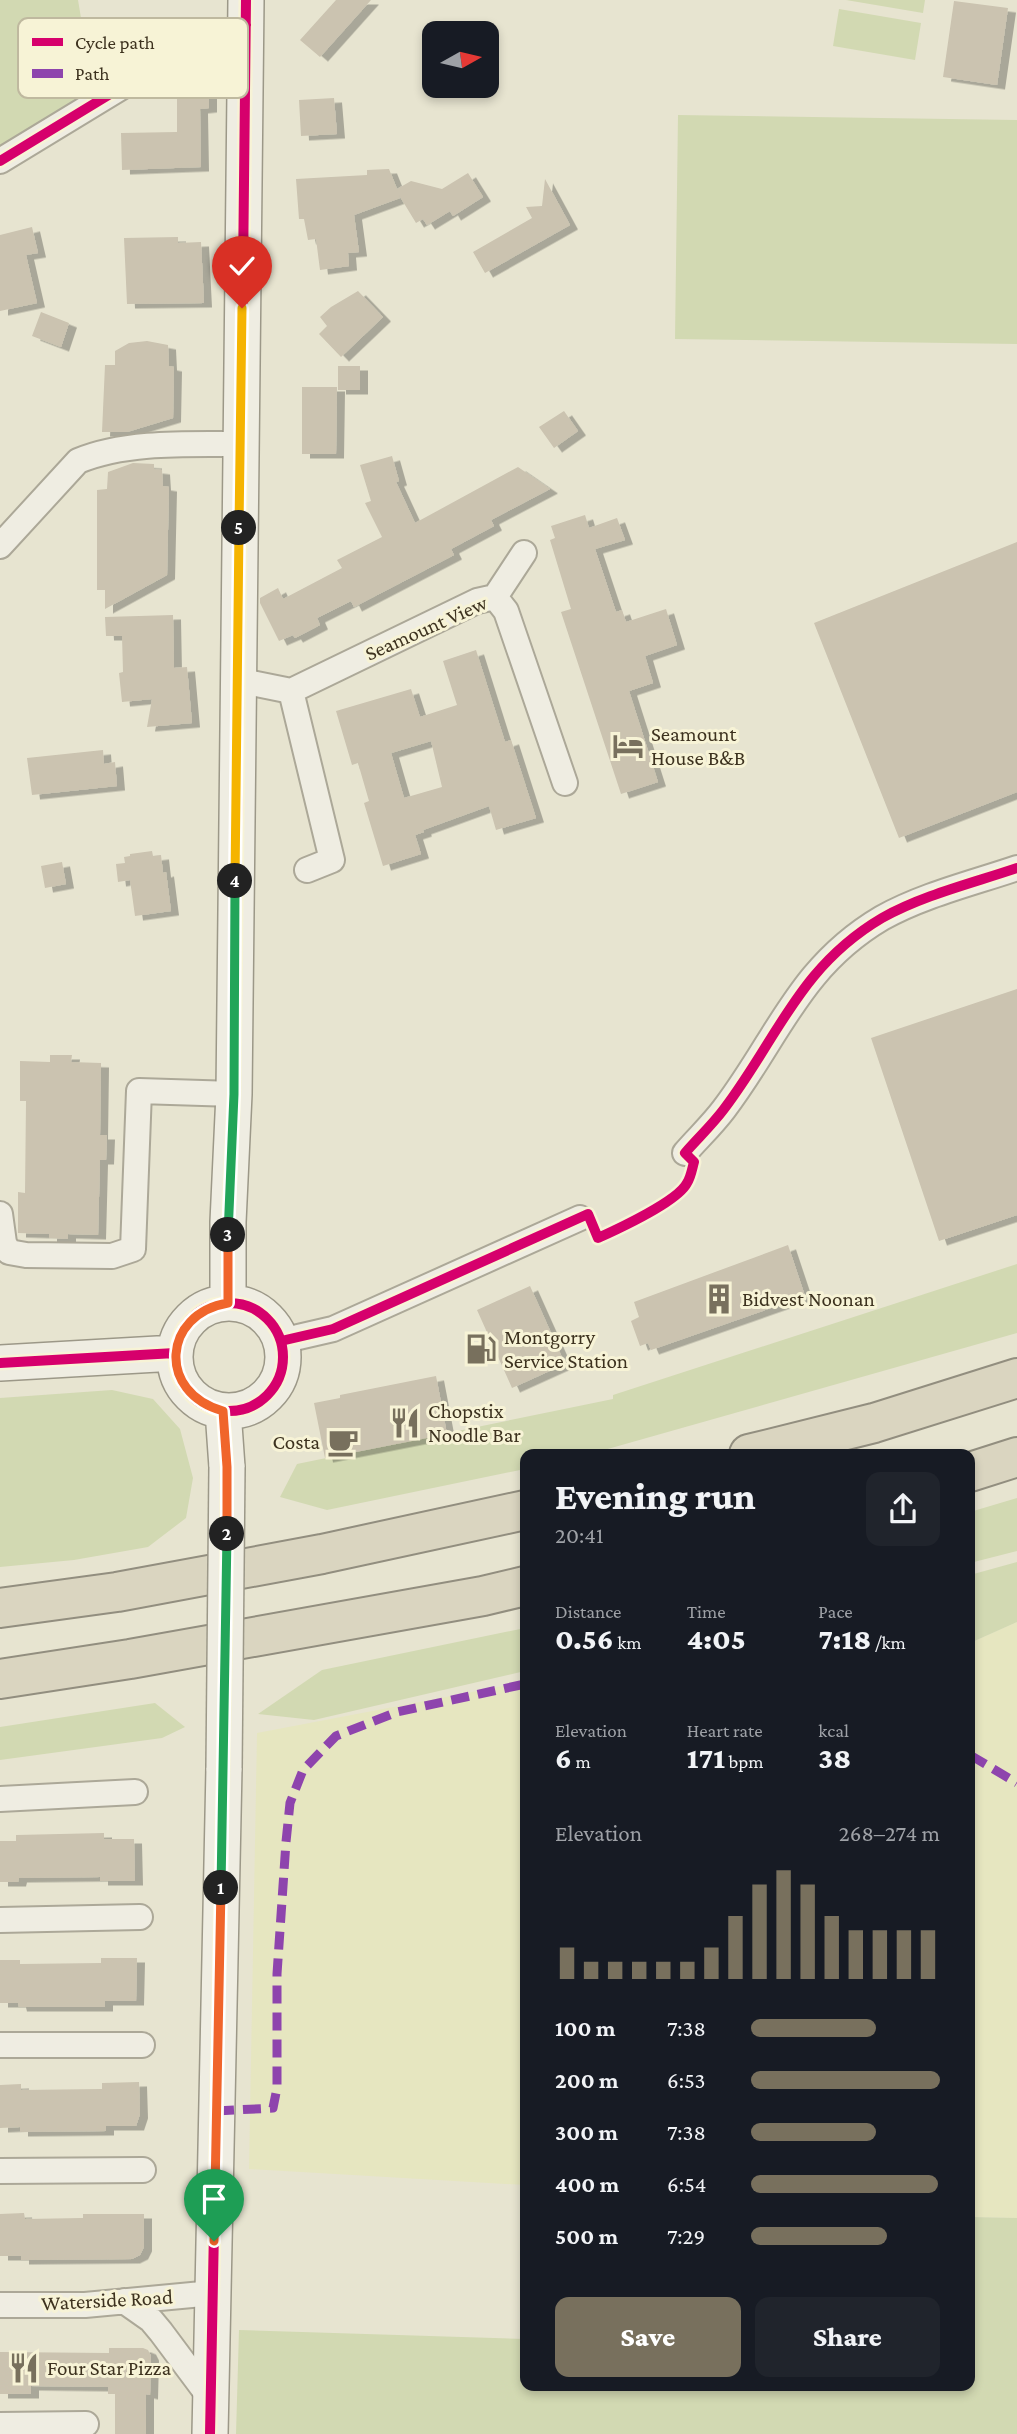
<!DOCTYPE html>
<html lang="en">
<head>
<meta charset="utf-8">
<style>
  :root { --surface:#171b24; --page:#20242c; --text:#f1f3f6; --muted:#9ea1a6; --accent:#78705d }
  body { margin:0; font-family:"Crimson Pro",serif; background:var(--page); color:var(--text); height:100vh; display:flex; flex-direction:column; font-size:26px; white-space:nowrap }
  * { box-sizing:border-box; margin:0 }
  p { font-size:23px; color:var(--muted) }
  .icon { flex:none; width:38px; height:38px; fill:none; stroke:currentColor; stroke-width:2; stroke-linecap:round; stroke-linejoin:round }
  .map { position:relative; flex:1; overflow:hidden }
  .side { position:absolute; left:520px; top:1449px; width:455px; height:942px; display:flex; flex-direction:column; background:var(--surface); border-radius:14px; box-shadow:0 4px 10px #0003 }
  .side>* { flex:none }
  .needle { width:46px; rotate:82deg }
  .controls { position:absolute; left:422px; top:21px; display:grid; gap:14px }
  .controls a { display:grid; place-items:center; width:77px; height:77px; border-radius:14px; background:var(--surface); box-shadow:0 4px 10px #0003; font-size:35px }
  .pin { position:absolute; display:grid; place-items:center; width:60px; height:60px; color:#fff; margin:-72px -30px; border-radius:50% 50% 50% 0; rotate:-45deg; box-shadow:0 0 7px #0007 }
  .pin .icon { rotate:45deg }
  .km { position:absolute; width:35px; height:35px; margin:-18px; border-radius:50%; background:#222; color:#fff; font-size:19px; line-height:35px; text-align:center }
  .round { display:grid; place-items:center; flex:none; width:74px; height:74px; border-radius:14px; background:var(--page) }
  .summary { display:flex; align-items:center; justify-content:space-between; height:119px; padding:0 35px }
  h1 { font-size:38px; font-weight:800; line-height:52px }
  .figures { display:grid; grid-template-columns:repeat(3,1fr); gap:10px; height:119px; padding:7px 35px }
  .figures div { display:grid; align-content:center }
  .figures b { font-size:30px; font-weight:800 }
  .figures small { font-size:19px; font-weight:400 }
  .figures p { font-size:19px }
  .chart { height:196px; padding:14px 35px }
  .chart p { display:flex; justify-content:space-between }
  .chart svg { width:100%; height:126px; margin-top:7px; stroke:var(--accent); stroke-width:6 }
  .action { display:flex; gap:14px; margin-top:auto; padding:14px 35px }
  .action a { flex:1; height:80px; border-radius:14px; background:var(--accent); color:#fff; font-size:28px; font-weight:800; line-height:80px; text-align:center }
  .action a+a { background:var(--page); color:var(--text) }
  ul { padding:0 35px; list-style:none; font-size:23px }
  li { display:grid; grid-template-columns:112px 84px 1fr; align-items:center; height:52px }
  li i { height:18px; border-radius:9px; background:var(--accent) }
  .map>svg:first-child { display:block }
</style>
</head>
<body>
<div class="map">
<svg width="1017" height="2434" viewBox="0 0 1017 2434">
  <defs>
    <filter id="shadow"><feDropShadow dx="8" dy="4.5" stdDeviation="0" flood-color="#0004"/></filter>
  </defs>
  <rect width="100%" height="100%" fill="#e7e4d0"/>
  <path fill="#e6e6c0" d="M1017,1622V2218L970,2217V1643Z
    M525,1682V2185L249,2169L257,1733Z"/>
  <path fill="#d2d9b2" d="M0,0H78L88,60L97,92L0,145Z
    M846,0H925L923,13Z
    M839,9L921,23L915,60L833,46Z
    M678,115L1017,120V344L675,339Z
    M1017,1264V1333L590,1454H525V1469L327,1510L280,1497L297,1464L613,1399V1395Z
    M112,1390L153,1399L180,1429L193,1478L186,1518L148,1547L74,1560L0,1567V1398Z
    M1017,1498V1551L970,1563V1512Z
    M1017,1562V1622L970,1643V1575Z
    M525,1628V1671L314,1720L258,1714L322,1670Z
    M155,1703L185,1727L162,1738L0,1760V1727Z
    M970,2217L1017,2218V2434H236L239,2330L525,2339V2385H970Z"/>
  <path fill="#cbc3b0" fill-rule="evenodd" filter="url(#shadow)" d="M336,0H371L320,57L300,40Z
    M954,1L1008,8L997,85L943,77Z
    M209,90V108L200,109L201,167L122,170L121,133L177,132V91Z
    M334,98L337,134L301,136L299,100Z
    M389,169L397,189L411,181L442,189L468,173L483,197L453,216L450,211L427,225L423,219L416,223L399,195L400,198L354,215L359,252L348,253L349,266L320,270L316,239L308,240L304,219H299L296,179L367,175V170Z
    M545,179L570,225L485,273L473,252L532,218L526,207L542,206Z
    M32,227L38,253L26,255L37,303L0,311V235Z
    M178,237V243L201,242L204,303L127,304L124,238Z
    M358,291L383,317L341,357L319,334L327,326L320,317L331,307Z
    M41,312L69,323L61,347L32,336Z
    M147,341L168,345L169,366L174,367L173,418L127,432H102L105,365H115V351L129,343Z
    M338,366H360V390H338Z
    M302,387H337L336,454H302Z
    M564,411L578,431L554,448L539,427Z
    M392,456L399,481L396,482L415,523L518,467L550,489L491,520L494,526L451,549L454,555L354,607L351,601L317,618L320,625L295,638L293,635L279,641L260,603V598L278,588L283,599L342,568L337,560L382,537L365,503L371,501L360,465Z
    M133,463L154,464V469L162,470L163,486L169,487L167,575L105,609V590H97V490L107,489L108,472Z
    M585,515L589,528L617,518L625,540L595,549L616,612L622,610L626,622L666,609L677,645L645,656L653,683L629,691L658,782L621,794L561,612L571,609L550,540L555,538L551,526Z
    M1017,542V792L899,838L814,623Z
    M173,615L174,668L187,667L192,723L147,727L152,699L122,702L119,673L123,672L122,636H106L105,617Z
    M476,650L505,742L511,740L536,818L496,830L489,806L423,830L424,832L415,835L421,854L383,866L364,803L369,801L358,763L352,765L336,711L411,689L420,717L457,705L443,661ZM431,741L442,787L404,798L391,753Z
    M103,750L104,764L115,762L117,786L32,795L27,758Z
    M152,851L153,856L161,855L163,873L166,872L171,911L135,916L130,880L118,882L116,864L125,863L124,857L130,856V854Z
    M62,862L66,884L45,888L41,866Z
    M1017,989V1215L939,1241L871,1038Z
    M50,1055H72L71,1062L101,1063L100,1135H107L106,1160H100L98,1235L68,1234V1239L49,1238V1234L18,1233V1192L25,1193L26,1101H20V1061L50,1062Z
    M788,1245L805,1296L651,1350L648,1343L640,1346L631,1321L639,1317L634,1302Z
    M530,1286L565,1364L512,1388L477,1310Z
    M436,1376L447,1434L325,1458L314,1403L340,1398V1395Z
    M104,1833V1839H134L135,1881H100V1877L19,1878L18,1882H0V1841H16V1835Z
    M101,1958H137L136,2001H105V2007H19L18,2003H0V1960H20V1964L101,1963Z
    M139,2082L140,2114L136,2126H106V2131L20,2132V2127L0,2128V2085L21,2084V2090L102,2089V2083Z
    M24,2213L25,2219L83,2218V2214H144V2247L140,2255L132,2259L21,2260V2256H0V2214Z
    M109,2348H143L148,2350L151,2356L150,2395L146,2394V2434H115V2394H108V2387L31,2386V2394H0V2352L109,2353Z"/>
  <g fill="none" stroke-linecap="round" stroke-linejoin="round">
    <g stroke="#aca898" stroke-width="28">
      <path id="street" d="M0,161L143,74L246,25
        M0,546L78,461C125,441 189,444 240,444
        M495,597L524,553
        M237,680L291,691L477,601L495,597L506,611L565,783
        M291,691L332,860L307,870
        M685,1153C698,1138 712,1125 724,1109C778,1038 799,967 882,918C923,895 973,883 1017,868
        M0,1214L4,1243L9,1252L26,1255L112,1256L133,1249L139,1091L234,1094
        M281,1341L333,1329L580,1218
        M0,1799L135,1792
        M0,1920L140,1917
        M0,2045H142
        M0,2171L143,2170
        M124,2301L151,2320L161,2332L211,2399
        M0,2305H85L213,2293
        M0,2425L86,2424"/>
    </g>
    <g stroke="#9c9888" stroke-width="38">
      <path id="secondary" d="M228,1303V1222L234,1094L246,0
        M175 1357a54 54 0 1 1 108 0a54 54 0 1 1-108 0Z
        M0,1363L175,1353
        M223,1411L227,1467
        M210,2434L224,1768"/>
    </g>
    <g stroke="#928e7f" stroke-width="42">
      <path id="highway" d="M749,1454L874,1423L1017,1378
        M970,1472L1017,1457
        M0,1608L117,1592L322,1554L525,1510
        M0,1679L130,1659L483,1596L525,1586"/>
    </g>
    <use href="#street" stroke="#efede2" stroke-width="24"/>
    <use href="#secondary" stroke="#efede2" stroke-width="35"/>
    <use href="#highway" stroke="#dad5c0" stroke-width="38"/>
    <g stroke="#9c9888" stroke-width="38" stroke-linecap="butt">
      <path id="secondary-bridge" d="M224,1768L227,1467"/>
    </g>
    <use href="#secondary-bridge" stroke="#efede2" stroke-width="35"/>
    <path stroke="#8e44ad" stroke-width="9" stroke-dasharray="18 9" stroke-linecap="butt" d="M970,1755L1017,1783
      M216,2111L273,2108L277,2088V1974L286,1842L290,1803L303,1770L336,1736L397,1712L525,1684"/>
    <g stroke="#f7f3d6" stroke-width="15">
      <path id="cycleway" d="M0,161L143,74L246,25
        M228,1303V1222L234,1094L246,0
        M175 1357a54 54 0 1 1 108 0a54 54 0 1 1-108 0Z
        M281,1341L333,1329L588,1214L598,1238C618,1229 678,1201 687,1183C691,1177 692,1169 694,1162L685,1153C698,1138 712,1125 724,1109C778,1038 799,967 882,918C923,895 973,883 1017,868
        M0,1363L175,1353
        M210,2434L226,1616L227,1467L223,1411"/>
    </g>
    <use href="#cycleway" stroke="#d6006c" stroke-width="10"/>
  </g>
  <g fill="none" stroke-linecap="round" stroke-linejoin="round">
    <g stroke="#fff" stroke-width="14">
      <path id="split-1" d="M214,2241L221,1888"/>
    </g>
    <g stroke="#fff" stroke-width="14">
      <path id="split-2" d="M221,1888L227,1534"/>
    </g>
    <g stroke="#fff" stroke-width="14">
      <path id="split-3" d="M227,1534V1467L223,1411C157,1393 162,1314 228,1303V1235"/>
    </g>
    <g stroke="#fff" stroke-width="14">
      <path id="split-4" d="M228,1235L234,1094L235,881"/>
    </g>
    <g stroke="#fff" stroke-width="14">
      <path id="split-5" d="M235,881L239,528"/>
    </g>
    <g stroke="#fff" stroke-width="14">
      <path id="split-6" d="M239,528L242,308"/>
    </g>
    <use href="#split-1" stroke="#f0652b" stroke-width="9"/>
    <use href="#split-2" stroke="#22a559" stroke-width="9"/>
    <use href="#split-3" stroke="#f0652b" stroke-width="9"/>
    <use href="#split-4" stroke="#22a559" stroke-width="9"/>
    <use href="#split-5" stroke="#f5b400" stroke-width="9"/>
    <use href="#split-6" stroke="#f5b400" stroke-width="9"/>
  </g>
  <defs>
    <g id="hotel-bare" transform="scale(2.415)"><path d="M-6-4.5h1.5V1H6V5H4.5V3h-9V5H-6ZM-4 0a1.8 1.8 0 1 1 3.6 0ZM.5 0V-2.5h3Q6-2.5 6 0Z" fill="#78705d" stroke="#f7f3d6" stroke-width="2.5" paint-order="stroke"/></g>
    <g id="building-bare" transform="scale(2.415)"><path d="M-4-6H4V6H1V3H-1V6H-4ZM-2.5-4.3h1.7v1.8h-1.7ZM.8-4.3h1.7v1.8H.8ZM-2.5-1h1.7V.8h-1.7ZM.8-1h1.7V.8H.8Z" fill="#78705d" stroke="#f7f3d6" stroke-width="2.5" paint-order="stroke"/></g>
    <g id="fuel-bare" transform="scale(2.415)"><path d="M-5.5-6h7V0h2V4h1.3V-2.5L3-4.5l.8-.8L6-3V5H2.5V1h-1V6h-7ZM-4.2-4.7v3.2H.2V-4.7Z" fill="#78705d" stroke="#f7f3d6" stroke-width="2.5" paint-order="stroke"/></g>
    <g id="restaurant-bare" transform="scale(2.415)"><path d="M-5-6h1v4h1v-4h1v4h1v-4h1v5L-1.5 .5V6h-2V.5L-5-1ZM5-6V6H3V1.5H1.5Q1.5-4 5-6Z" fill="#78705d" stroke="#f7f3d6" stroke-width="2.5" paint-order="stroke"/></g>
    <g id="cafe-bare" transform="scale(2.415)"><path d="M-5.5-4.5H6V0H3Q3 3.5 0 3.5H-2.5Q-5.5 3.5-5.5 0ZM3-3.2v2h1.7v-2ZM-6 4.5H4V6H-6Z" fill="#78705d" stroke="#f7f3d6" stroke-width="2.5" paint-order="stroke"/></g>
  </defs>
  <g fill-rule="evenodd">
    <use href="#hotel-bare" x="628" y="746"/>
    <use href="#building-bare" x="719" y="1299"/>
    <use href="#fuel-bare" x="481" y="1349"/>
    <use href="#restaurant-bare" x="405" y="1423"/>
    <use href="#cafe-bare" x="343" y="1442"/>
    <use href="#restaurant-bare" x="24" y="2368"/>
  </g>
  <g text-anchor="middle" stroke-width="6" stroke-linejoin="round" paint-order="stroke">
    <g font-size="21" fill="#3d321f" stroke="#f7f3d6">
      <text transform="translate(426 628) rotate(-24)" y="7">Seamount View</text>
      <text transform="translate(107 2300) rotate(-3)" y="7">Waterside Road</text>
    </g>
    <g font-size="21" fill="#3d321f" stroke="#f7f3d6" text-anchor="start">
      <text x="651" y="741">Seamount<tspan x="651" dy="24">House B&amp;B</tspan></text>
      <text x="742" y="1306">Bidvest Noonan</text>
      <text x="504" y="1344">Montgorry<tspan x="504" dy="24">Service Station</tspan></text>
      <text x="428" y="1418">Chopstix<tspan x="428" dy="24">Noodle Bar</tspan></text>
      <text x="320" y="1449" text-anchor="end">Costa</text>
      <text x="47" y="2375">Four Star Pizza</text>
    </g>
  </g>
  <rect x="18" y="18" width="230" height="80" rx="10" fill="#f7f3d6" stroke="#bfb99f" stroke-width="2"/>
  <rect x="32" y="38" width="31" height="8" fill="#d6006c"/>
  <rect x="32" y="69" width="31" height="9" fill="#8e44ad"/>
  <g font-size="19" fill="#3d321f">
    <text x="75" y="49">Cycle path</text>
    <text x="75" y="80">Path</text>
  </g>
</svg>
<div class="controls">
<a><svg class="needle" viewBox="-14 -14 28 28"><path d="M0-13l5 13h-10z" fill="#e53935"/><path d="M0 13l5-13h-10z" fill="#9ea1a6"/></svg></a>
</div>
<div class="pin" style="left:214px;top:2241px;background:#1e9e55"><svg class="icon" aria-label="arrive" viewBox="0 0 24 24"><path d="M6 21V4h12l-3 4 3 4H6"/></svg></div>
<div class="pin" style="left:242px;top:308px;background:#d93025"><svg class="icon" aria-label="check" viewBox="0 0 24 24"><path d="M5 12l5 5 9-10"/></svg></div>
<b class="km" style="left:221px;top:1888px">1</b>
<b class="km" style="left:227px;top:1534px">2</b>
<b class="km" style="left:228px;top:1235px">3</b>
<b class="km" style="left:235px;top:881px">4</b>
<b class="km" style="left:239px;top:528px">5</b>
<section class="side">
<div class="summary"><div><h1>Evening run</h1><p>20:41</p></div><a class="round"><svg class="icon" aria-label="share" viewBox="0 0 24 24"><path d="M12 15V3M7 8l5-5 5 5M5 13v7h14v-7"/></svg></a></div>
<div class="figures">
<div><p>Distance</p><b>0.56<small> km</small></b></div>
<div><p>Time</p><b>4:05</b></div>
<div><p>Pace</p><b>7:18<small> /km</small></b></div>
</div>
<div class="figures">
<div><p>Elevation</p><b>6<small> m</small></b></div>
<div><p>Heart rate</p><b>171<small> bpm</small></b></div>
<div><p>kcal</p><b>38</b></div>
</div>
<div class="chart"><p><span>Elevation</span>268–274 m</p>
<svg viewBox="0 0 160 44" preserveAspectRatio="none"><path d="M5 44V33M15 44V38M25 44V38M35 44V38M45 44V38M55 44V38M65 44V33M75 44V22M85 44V11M95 44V6M105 44V11M115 44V22M125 44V27M135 44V27M145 44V27M155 44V27"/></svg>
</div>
<ul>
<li><b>100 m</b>7:38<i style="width:66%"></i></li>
<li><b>200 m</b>6:53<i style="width:100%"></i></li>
<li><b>300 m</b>7:38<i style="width:66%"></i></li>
<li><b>400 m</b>6:54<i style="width:99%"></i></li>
<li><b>500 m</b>7:29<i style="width:72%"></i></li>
</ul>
<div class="action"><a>Save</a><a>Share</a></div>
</section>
</div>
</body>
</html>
